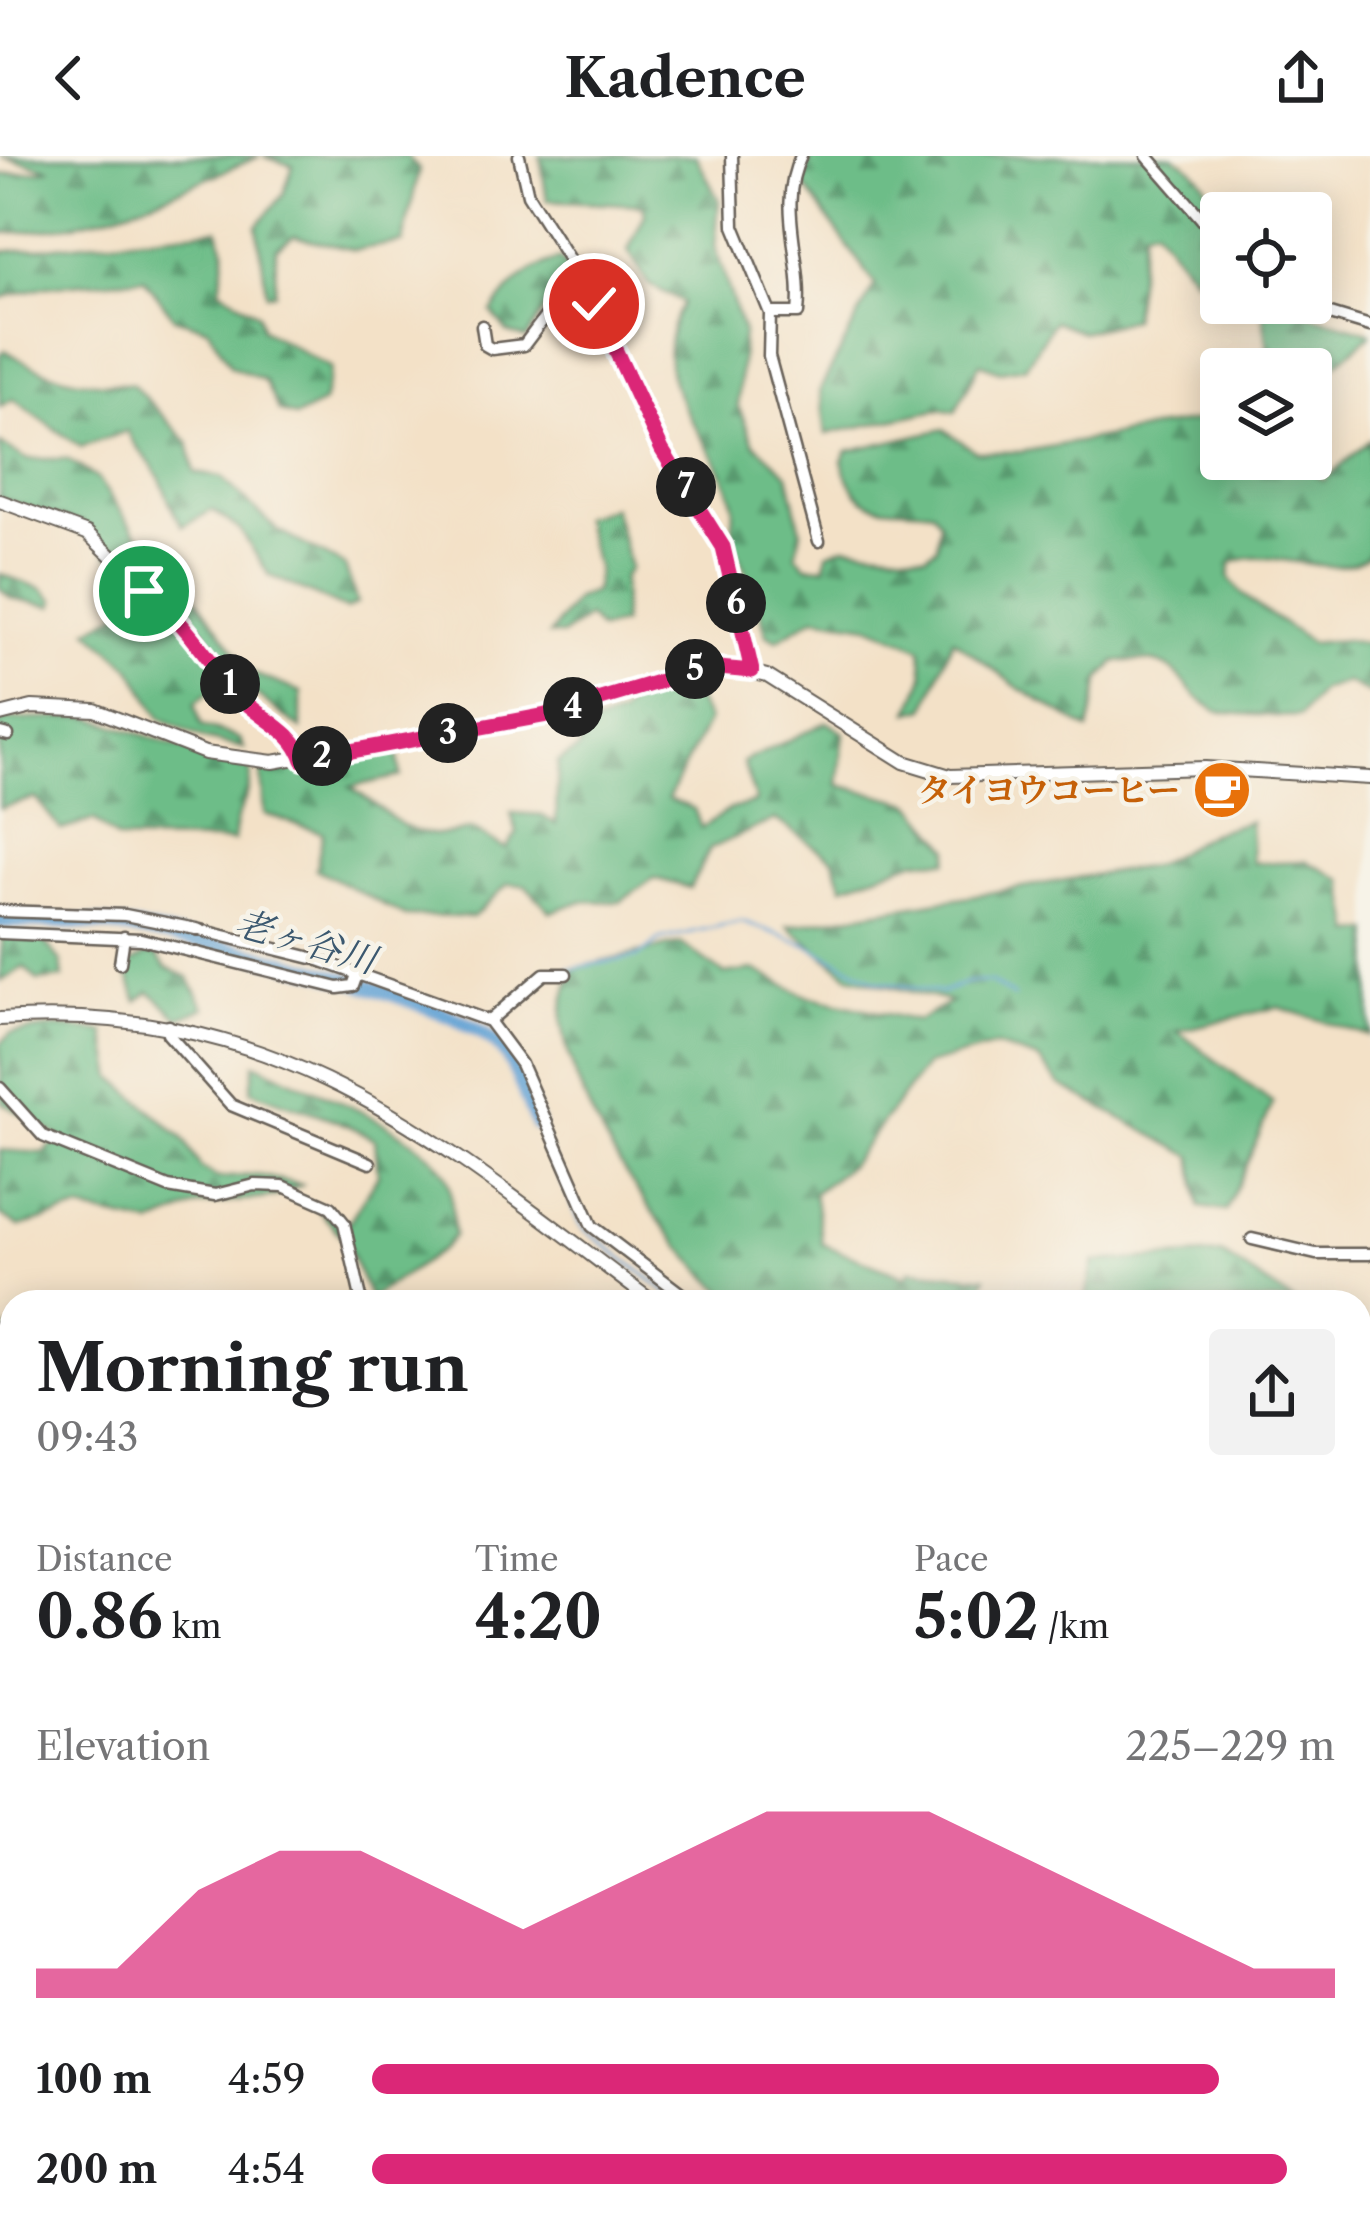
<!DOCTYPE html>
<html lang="en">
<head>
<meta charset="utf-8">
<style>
  :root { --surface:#fff; --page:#f2f2f2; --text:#202124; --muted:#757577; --accent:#db2777 }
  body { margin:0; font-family:"Libre Caslon Text","Noto Serif JP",serif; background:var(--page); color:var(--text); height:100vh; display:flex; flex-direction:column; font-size:45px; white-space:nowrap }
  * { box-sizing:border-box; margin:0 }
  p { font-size:39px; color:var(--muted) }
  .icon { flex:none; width:66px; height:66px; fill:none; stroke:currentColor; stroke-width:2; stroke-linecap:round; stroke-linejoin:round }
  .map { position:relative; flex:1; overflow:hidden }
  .details { position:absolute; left:0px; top:1134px; width:1371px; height:951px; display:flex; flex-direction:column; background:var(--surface); border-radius:36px 36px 0 0; box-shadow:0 6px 30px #0003 }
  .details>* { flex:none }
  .buttons { position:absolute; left:1200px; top:36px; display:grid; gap:24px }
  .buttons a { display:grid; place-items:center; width:132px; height:132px; border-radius:12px; background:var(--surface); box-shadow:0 6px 30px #0003; font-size:60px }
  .pin { position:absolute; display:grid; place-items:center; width:102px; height:102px; color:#fff; margin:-51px; border:6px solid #fff; border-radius:50%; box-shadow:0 3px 12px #0007 }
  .km { position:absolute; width:60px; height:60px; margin:-30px; border-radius:50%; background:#222; color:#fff; font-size:33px; line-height:60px; text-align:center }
  .round { display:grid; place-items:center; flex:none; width:126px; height:126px; border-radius:12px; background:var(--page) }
  .summary { display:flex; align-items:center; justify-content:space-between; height:204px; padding:0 36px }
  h1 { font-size:66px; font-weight:700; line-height:90px }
  .figures { display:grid; grid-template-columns:repeat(3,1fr); gap:18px; height:204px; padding:12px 36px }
  .figures div { display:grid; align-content:center }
  .figures b { font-size:60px; font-weight:700 }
  .figures small { font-size:33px; font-weight:400 }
  .figures p { font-size:33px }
  .chart { height:336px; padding:24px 36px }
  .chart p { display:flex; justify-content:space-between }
  .chart svg { width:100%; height:216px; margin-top:12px; fill:var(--accent); opacity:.7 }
  ul { padding:0 36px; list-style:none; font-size:39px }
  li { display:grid; grid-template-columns:192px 144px 1fr; align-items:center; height:90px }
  li i { height:30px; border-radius:15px; background:var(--accent) }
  header { display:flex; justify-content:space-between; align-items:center; height:156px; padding:0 36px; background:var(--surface); font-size:54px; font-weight:700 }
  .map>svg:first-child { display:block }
</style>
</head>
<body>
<header><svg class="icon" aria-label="back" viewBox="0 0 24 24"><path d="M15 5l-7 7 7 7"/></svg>Kadence<svg class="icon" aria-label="share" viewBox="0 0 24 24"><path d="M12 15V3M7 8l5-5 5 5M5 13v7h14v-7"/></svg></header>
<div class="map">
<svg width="1370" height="2084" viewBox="0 0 1370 2084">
  <defs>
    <pattern id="forest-firs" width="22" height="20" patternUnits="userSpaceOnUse" patternTransform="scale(3)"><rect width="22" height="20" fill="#6dbd88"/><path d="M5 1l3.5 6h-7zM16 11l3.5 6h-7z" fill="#59996e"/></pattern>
  </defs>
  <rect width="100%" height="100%" fill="#f7f3e8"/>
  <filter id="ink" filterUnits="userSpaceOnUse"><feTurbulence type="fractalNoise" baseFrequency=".00833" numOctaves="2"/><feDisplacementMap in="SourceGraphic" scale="24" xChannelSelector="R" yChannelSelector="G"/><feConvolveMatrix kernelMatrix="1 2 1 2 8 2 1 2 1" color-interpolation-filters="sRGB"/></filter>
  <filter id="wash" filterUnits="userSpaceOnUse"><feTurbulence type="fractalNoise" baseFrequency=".004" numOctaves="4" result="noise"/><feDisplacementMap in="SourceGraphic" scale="48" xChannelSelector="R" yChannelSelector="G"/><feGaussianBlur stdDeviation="2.7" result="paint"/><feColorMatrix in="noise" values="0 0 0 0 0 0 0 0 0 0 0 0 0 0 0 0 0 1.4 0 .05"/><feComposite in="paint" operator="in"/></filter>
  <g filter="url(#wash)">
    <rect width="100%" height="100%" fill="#f3e1c7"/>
    <path fill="url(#forest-firs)" stroke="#446c52" stroke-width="3" d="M0,0H260C176,35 93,76 0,77V19L51,13Z
      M263,0H407L419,14L403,86L354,94L294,80L276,92L275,137L267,138L257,70L283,39L293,10Z
      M540,0H696L719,45L715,91L743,177L738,250L754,287L788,318L801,375L796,398L806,410L825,411L827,397L845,390L926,399L937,391L940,365L933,355C885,348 858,363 842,305L847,295L944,273L976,296H1021L1211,262L1221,243V303H1296L1323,325L1370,284V398C1334,429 1271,388 1232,407L1229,421C1248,451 1283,464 1310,487L1346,484L1370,489V538L1346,526L1321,534L1300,560C1290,561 1223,558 1217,555C1170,529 1189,497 1115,506L1100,524L1089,574L1017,531L953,483L926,552L910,556L924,520L921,492L869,469L815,461L777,484L767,479C760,464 762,447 756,434C747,416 737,402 733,382C731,370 736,356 733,345C716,277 636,230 683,146L648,128L628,94L645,58L643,49L547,44Z
      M811,0H1173C1233,31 1209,71 1194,122L1155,71L1144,73L1132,163L1082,176L1054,165L1025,211L1000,215L980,207L955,256L941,253L826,278L820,234L875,128L803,28Z
      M218,73L225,94L220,133L258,158L262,173L331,212L323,247L296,261L279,255L264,224L231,211L208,172L174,162L144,122L47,130L0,142V96Z
      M560,103L579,128L547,149L526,183L507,176L492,156C512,128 526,113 560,103Z
      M1271,147L1370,176V179L1326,217L1311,239V213H1242L1268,192L1262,150Z
      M5,194C48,222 81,227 132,228L188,286L195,317L221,321L277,374L345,410L357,447L346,453L269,419L240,374L213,354L183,370C169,352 167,334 156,316C147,300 135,293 127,275L81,291L13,243L0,251V198Z
      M0,288L27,303H67L97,322L134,374L178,417L251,517L301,536V573L251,535L214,532L195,547L201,569L240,583L244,592L205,583L161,562L131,512L89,474L135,447L129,422L82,368L0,342Z
      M613,351L630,412L623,421L622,468L600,474L588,461L563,479H549L576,443L595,435L597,414L582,361Z
      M0,418L43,433L55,444L53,450L11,442L0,432Z
      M665,527L693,537L708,564L668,643L694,653L701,672L731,653L756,646L743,606L827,566L844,577L838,629L912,647L950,693L948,705L917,704L843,730L833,703L775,663L710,693L690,732L654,722L620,746L582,745L551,756L525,729L508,728L473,761L405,760L316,713L323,677L264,658L261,616L397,595L401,620L350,631C397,661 410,692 471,673L506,693L517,677L511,657L541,659L556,668L558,606L579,593L583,572L621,559L630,542Z
      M89,561L251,614C252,643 232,657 234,685L118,684L94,664L61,674L36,642L0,652V564Z
      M1250,665L1252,707L1306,705L1343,724L1353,777L1370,775V880L1278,851L1177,875L1273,947L1226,1055L1200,1051L1193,1001L1060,929L1039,904L996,890L926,909L850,1009L814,1037L822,1088L905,1121L911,1114L986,1121L977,1146H735C662,1081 577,966 562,867C560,852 569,829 572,813L680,787L724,818L754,814L807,840L917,865L952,846L849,820L788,770L1156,709L1211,677Z
      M3,780L41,781L61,806L63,822L38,825L24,811L0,826Z
      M153,795L166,812L188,821L205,852L179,862L150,836L137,845L125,811Z
      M57,871L105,876L114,922L183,982L201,1012L218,1022L257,1019L302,1029L273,1041L198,1050L152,1069L79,1054L20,1071L0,1059V994L44,997L60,981L3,947L0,888L10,878Z
      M255,907C304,931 413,970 443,1014C454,1030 451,1060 454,1079L442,1094L370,1142L343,1082L318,1053L349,1066L378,1019L375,984C340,960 292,953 251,934Z
      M1222,1098L1294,1146H1085L1094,1106Z
      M5,1172C20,1196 12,1238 10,1265L0,1273V1173Z
      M1359,1189L1370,1196V1433L1362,1436Z
      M0,1501L12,1508V1700L0,1713Z
      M0,1793L12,1800V1926L0,1924Z
      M384,2073H785L813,2084H389Z"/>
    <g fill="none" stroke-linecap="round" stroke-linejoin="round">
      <path stroke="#61a1d4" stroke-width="3" d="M568,813L637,801L661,783L742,765L809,790L877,825L942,837L968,826H991L1014,841
        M496,868L542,826
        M537,968L582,1071L680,1146
        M1235,2084L1250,2073"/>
      <path stroke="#61a1d4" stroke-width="15" d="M0,765C33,765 68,764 101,768C175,776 459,841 502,893C518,913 527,945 537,968"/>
    </g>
  </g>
  <g filter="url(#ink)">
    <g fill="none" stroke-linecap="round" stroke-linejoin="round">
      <g stroke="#676158" stroke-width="15">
        <path id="minor" d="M519,0L528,39L587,132L652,275L723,391L752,515
          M732,0L734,70L770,157L769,200L819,385
          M1147,0L1221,85
          M1294,147L1370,170
          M770,157H798C804,103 776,50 801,0
          M482,170L485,189L492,193L524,189L558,144L587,132
          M0,577L8,579
          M0,755L125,759L196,773L316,803L489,865L521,908L592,1070L692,1146
          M0,777L141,783L338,832L353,830L357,819
          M120,807L124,781
          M489,865L544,818H566
          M169,870L168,878L231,949L370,1007
          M0,932L43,980L168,1031L215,1039L255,1029L283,1030L331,1051L344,1067L362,1146
          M1252,1083L1316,1098H1370
          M0,1170L12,1167
          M1359,1291L1370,1293
          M0,1496L12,1501
          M1359,1578H1370
          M1359,1645L1370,1661
          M0,1737L12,1740
          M1359,1739L1370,1732
          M0,1877L12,1879
          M1007,2073L1013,2084
          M1304,2084L1311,2073"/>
      </g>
      <g stroke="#676158" stroke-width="16">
        <path id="tertiary" d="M0,345L87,377L197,481L237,539L298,588L303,604
          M0,559L32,551L95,554L205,597L273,606L547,559L681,517L731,511L767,520L904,606L950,620L1205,612L1370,622
          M0,863C284,844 440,986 653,1146
          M1359,1992L1370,1972
          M1359,2037L1370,2054"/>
      </g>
      <use href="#minor" stroke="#fff" stroke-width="10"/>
      <use href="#tertiary" stroke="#fff" stroke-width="12"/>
    </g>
  </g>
  <g fill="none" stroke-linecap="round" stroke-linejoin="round" filter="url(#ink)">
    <g stroke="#fff" stroke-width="24">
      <path id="route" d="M144,435C186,464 205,502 238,539C259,563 293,572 303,604L547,559L708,511L752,515L723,391L662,294L594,148"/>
    </g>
    <use href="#route" stroke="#db2777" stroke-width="15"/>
  </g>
  <defs>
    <g id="cafe-disc" transform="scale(3)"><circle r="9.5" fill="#e8710a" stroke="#f7f3e8"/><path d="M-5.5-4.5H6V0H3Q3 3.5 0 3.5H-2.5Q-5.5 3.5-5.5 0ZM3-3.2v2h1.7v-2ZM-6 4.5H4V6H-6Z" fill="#fff"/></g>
  </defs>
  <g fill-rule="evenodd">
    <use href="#cafe-disc" x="1222" y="634"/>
  </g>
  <g text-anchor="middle" stroke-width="9" stroke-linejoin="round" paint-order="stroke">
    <g font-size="33" font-weight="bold" fill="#c56008" stroke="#f7f3e8" text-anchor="end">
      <text x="1180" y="646">タイヨウコーヒー</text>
    </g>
    <g font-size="36" font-style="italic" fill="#3b586f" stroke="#f7f3e8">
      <text transform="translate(306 785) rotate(16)" y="13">老ヶ谷川</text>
    </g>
  </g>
</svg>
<div class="buttons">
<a><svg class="icon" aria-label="locate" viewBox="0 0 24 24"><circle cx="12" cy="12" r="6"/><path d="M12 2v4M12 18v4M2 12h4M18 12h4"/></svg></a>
<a><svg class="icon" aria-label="layers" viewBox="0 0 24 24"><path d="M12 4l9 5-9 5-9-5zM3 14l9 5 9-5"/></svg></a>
</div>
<div class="pin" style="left:144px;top:435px;background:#1e9e55"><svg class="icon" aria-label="arrive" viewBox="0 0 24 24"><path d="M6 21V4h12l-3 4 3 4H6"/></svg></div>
<div class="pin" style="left:594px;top:148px;background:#d93025"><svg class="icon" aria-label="check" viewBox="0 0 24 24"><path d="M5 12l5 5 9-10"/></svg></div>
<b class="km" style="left:230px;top:528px">1</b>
<b class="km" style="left:322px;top:600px">2</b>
<b class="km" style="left:448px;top:577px">3</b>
<b class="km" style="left:573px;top:551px">4</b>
<b class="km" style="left:695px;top:513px">5</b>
<b class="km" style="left:736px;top:447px">6</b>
<b class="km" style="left:686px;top:331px">7</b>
<section class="details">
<div class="summary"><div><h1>Morning run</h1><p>09:43</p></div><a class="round"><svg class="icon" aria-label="share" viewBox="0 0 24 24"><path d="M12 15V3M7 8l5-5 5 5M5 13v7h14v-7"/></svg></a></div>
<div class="figures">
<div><p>Distance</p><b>0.86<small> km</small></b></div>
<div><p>Time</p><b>4:20</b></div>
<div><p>Pace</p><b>5:02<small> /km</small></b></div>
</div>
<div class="chart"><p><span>Elevation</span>225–229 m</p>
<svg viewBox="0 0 160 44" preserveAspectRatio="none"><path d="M0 44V38L10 38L20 22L30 14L40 14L50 22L60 30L70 22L80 14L90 6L100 6L110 6L120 14L130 22L140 30L150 38L160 38V44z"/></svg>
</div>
<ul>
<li><b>100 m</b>4:59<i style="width:88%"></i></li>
<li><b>200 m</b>4:54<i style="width:95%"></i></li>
</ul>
</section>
</div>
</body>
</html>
